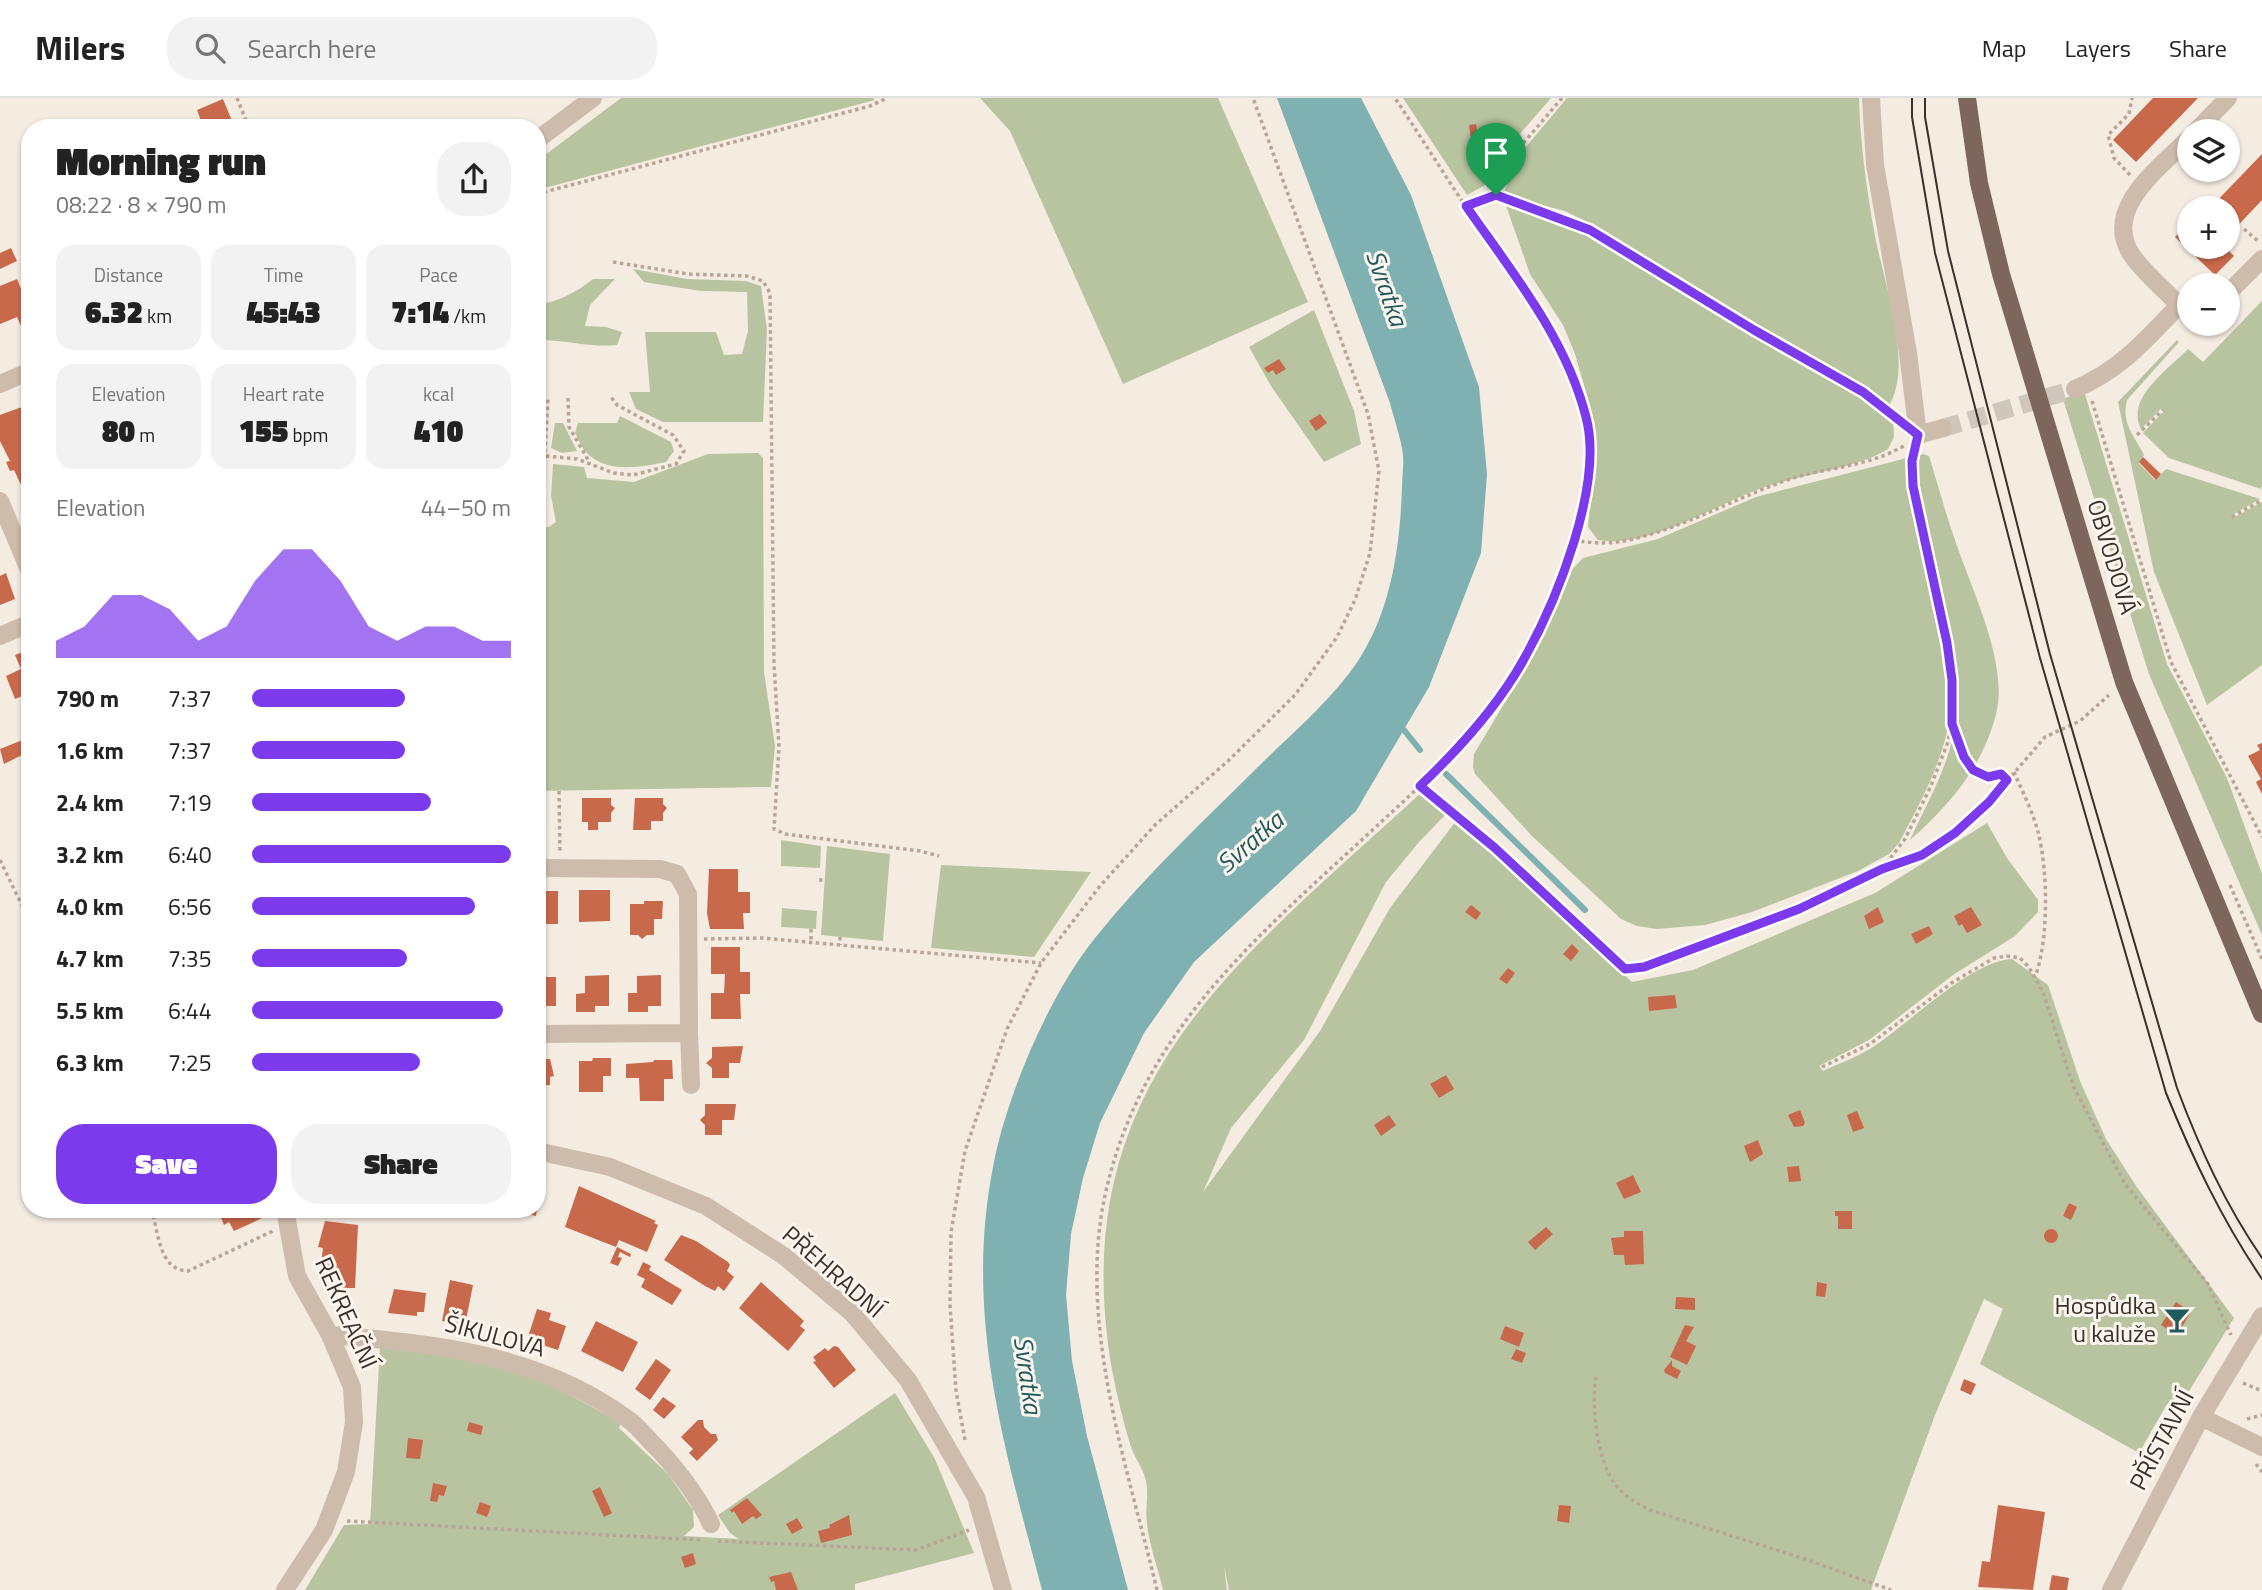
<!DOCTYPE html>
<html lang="en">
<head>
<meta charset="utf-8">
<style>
  :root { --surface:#fff; --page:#f2f2f2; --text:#222; --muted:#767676; --line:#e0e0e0; --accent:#7c3aed }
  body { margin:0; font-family:"Titillium Web",sans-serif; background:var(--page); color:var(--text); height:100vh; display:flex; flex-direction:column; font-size:26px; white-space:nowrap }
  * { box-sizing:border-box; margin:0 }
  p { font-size:23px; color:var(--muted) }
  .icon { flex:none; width:38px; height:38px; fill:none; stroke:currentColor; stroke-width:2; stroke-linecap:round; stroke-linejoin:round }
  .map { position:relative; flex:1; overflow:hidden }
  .sheet { position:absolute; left:21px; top:21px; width:525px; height:1099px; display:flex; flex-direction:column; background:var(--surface); border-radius:28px; box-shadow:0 2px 5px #0004 }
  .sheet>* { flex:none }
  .controls { position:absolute; left:2177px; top:21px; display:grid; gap:14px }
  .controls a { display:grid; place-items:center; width:63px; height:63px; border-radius:50%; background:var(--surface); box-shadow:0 2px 5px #0004; font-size:35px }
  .pin { position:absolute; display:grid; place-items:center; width:60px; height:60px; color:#fff; margin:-72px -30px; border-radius:50% 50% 50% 0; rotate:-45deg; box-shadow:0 0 7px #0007 }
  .pin .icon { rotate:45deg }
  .round { display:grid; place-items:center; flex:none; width:74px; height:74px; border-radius:28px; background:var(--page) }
  .overview { display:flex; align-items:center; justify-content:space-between; height:119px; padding:0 35px }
  h1 { font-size:38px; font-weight:800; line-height:52px }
  .metrics { display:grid; grid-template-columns:repeat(3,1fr); gap:10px; height:119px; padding:7px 35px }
  .metrics div { display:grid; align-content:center; border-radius:18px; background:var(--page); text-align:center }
  .metrics b { font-size:30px; font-weight:800 }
  .metrics small { font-size:19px; font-weight:400 }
  .metrics p { font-size:19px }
  .chart { height:196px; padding:14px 35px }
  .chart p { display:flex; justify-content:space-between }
  .chart svg { width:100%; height:126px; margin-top:7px; fill:var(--accent); opacity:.7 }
  .primary-button { display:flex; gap:14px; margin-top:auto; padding:14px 35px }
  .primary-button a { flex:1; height:80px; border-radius:28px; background:var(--accent); color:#fff; font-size:28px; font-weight:800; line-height:80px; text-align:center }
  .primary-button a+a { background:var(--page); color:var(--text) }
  ul { padding:0 35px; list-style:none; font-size:23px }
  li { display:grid; grid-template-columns:112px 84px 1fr; align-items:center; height:52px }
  li i { height:18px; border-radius:9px; background:var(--accent) }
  header { display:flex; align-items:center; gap:42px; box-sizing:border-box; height:98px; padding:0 35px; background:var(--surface); border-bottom:2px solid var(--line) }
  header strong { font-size:33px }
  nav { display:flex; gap:38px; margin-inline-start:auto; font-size:24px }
  .search { width:490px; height:63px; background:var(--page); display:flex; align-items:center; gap:18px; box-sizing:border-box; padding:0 24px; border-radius:28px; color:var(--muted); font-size:26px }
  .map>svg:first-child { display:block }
</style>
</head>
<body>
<header>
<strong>Milers</strong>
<div class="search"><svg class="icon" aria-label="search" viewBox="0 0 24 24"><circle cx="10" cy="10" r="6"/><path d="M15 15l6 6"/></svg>Search here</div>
<nav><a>Map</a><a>Layers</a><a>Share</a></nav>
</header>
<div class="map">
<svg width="2262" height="1492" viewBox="0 0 2262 1492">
  <rect width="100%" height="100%" fill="#f4ebe1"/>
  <path fill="#b8c4a0" d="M621,0H873L875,2L537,92V63Z
    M980,0H1218L1308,204L1123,286L1010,33Z
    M1403,0H1551L1499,60L1500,79L1467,97Z
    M1567,0H1859C1860,45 1867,94 1875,138C1884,184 1913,264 1890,306L1883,308L1828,278L1792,252L1761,239L1705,199L1583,122L1565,113L1503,97L1520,56Z
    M1503,99L1564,115L1604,137L1705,201L1766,245L1789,254L1831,282L1869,302L1885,314L1893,324L1894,339L1888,351C1860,369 1800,377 1765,389C1717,405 1650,451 1598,442L1588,429L1595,356L1588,301L1575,256L1563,227L1530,176Z
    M633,171L687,181L746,183L761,188L767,232L763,324H663L636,311L629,294H650L645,234H716L724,257L742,256L748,233L747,194L701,193L644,184Z
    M593,181H615L590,207L585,228L606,229L622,234L617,247C589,250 564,241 537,242V207C560,203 575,195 593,181Z
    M2262,203V388L2261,391L2169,360L2143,335L2164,313L2161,311L2141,331C2125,300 2168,272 2188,251L2203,264Z
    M1314,212L1354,313L1361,346L1324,364L1271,288L1249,249Z
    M2177,242L2179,244L2127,302C2121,326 2134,337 2144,357L2139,365L2155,382L2166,371L2260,401L2232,417L2233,420L2262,404V567L2207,607L2154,474L2118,304Z
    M2084,293L2167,566L2227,680L2262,776V837L2149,576L2063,301Z
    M620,318L671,344L674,353L666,364C641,369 606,376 586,354C581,349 578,340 575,335L578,325H617Z
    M555,325H563L577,353L562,355L551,350Z
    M758,355L763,360L764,574L775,648L771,689L537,693V429H549L556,424L551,398L553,366L584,369L587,380L634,384L708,356Z
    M1923,356L1929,358C1938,387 1946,417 1956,445C1972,492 2009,567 1996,616C1983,668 1950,707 1910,742C1925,709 1946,673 1953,638C1964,582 1946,522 1934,469C1926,432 1913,395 1917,358Z
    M1907,360C1911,444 1962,551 1947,633C1939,671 1917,711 1899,745L1889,756L1858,773L1752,814L1705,827L1657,831L1637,828L1621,821L1532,738L1475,676L1473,669L1474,656L1540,546L1566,478L1583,460L1658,441L1756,399Z
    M1422,694L1447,715L1419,744L1386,784L1304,942L1231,1030L1203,1094L1320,933L1390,810L1456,723L1632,884L1693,872L1875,795L1987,725L2007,760L2038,802V814L2015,838L1953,877L1869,942L1819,968L1823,973C1840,965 1860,958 1876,947C1910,924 1973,862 2012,861L2048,887L2080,983L2106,1041L2136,1088L2234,1220L2178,1311L2167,1306L2139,1355L1980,1266L2003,1211L1984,1201L1935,1317L1871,1492H1229L1224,1468L1227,1492H1163C1158,1470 1149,1447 1147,1425C1145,1411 1149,1397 1146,1383C1143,1370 1135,1360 1131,1349C1123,1324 1117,1297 1112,1272C1063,987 1236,865 1422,694Z
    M781,742L821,748L820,770L781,768Z
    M827,748L890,756L883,843L821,837Z
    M941,767L1091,774L1034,859L931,850Z
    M782,810L817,813L816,831L781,829Z
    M380,1249L506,1267L545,1283L621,1325L619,1330L668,1376L693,1412L694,1429L684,1438L739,1441L730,1435L718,1417L895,1295L935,1361L974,1455L855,1486V1492H305L344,1427L370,1426Z"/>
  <path fill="#7fb0b2" d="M1277,0H1361L1411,97L1479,289L1487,376L1481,455L1429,589L1356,713L1194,864L1144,935L1100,1025L1083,1080L1071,1136L1066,1197L1072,1263L1087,1338L1128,1492H1042C1004,1348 963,1215 994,1064C1008,994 1050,896 1095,840C1147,775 1208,719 1266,661C1298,630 1333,600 1358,563C1391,513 1400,449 1402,390C1402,379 1404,368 1403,357C1401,340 1394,321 1390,305Z"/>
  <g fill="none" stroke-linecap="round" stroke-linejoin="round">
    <path stroke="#7fb0b2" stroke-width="6" d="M1397,629L1404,632L1420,652
      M1446,676L1585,812"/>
  </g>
  <path fill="#c8694b" d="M2153,0H2198L2136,64L2113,42Z
    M223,1L235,30H195L194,26L201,23L197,12Z
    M1476,26L1478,40L1471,41L1469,27Z
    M2262,56V102L2228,138V110H2210Z
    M1481,61L1484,76L1476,77L1474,62Z
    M2189,125V149H2225L2234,158L2215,177L2175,139Z
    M11,150L17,163L0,171V155Z
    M17,181L26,203L30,201V240L27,242L17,219L0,226V188Z
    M1279,261L1286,271L1276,277L1273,272L1268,275L1264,270Z
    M30,306V406L14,372L10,373L6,364L10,363L0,343V317Z
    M1320,316L1327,325L1316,333L1309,323Z
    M2143,359L2161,376L2156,382L2139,364Z
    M6,475L15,501L0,507V478Z
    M30,551V595L15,601L6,578L21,571L15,557Z
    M30,633V653L4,666L0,651L25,641L23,636Z
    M2262,645V696L2256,684L2261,681L2248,658L2260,652L2257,647Z
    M582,700H611V707L615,710L611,715V724H598V732H588V724H582Z
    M635,700H663V706L667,710L663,715V723H651V732H633Z
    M537,716H541V722L545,725L541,731V739H537Z
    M709,771H738V794H750V815H743L744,831H710L707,815Z
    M579,792H610V823L579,824Z
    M539,793H558V826H543L537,831Z
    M644,803H663L662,821H654V837H647L642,841L638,837H630V806H644Z
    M1471,807L1481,815L1476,822L1465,814Z
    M1878,809L1884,824L1869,831L1864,818Z
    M1971,809L1982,827L1967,835L1962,826L1959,828L1954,818Z
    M1929,828L1933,836L1916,846L1911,836Z
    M1572,846L1579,853L1571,863L1563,856Z
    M711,849H740V874H750V896H740L741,921H711V895H724L725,876H711Z
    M1508,870L1515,875L1507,886L1499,881Z
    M609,877V908H595V914H576V896L585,895V878Z
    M661,877V908H648V914H628V895H637V878Z
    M537,879H556V908H542V915H537Z
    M1675,897L1677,910L1649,913L1648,899Z
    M743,948L740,965H729V980H712V970L706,965L712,960V949Z
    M593,960H611V978H603V994H579V963H592Z
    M537,961H550L554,978L550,979V987L537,988Z
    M654,962H672L673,981H664V1003H640L639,980H626V966L653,964Z
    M1446,977L1454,991L1439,1000L1430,986Z
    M705,1006H736L734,1022H722V1037H705V1027L700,1022L705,1017Z
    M1800,1012L1805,1025L1803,1028L1794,1029L1788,1017Z
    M1857,1013L1864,1030L1853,1034L1847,1017Z
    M1389,1017L1396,1027L1381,1038L1374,1027Z
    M1758,1042L1763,1056L1750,1064L1744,1048Z
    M1799,1068L1801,1083L1789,1084L1787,1069Z
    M1633,1077L1641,1094L1624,1101L1616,1085Z
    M579,1088L656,1123L654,1125L658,1127L647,1154L619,1142L616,1149L565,1129Z
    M2069,1105L2077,1109L2071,1122L2063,1118Z
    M224,1111H267L269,1117L234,1133L229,1124L224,1127L220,1117L225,1115Z
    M508,1111H537L536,1118Z
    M1835,1113H1852V1131H1838V1118H1835Z
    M325,1123L358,1127L355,1190H343V1194L332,1193V1189H324L325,1175L320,1174L323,1150L318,1149Z
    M1546,1129L1553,1136L1535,1152L1528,1144Z
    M2044 1138a7 7 0 1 1 14 0a7 7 0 1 1-14 0Z
    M1624,1133H1643L1644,1166L1625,1167L1624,1157H1614L1611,1140L1624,1139Z
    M681,1137L696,1143L728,1164L730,1167L727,1173L734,1179L724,1193L718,1188L715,1193L705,1188L664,1162Z
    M617,1149L631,1156L630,1159L620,1154L618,1159L622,1160L618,1168L610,1165Z
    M643,1164L651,1168L649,1172L682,1192L672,1207L641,1189L645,1181L637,1177Z
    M450,1182L473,1187L465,1227L442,1223Z
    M761,1184L804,1223L800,1228L805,1232L788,1253L739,1210Z
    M1817,1184L1827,1186L1825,1199L1816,1198Z
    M394,1191L426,1195L424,1214H417V1218L388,1215Z
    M1676,1199L1695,1200V1212L1675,1211Z
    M2176,1204L2191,1214L2177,1237L2161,1227Z
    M537,1211L551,1215L549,1222L566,1228L558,1252L527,1242Z
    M596,1223L638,1244L623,1274L581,1253Z
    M1685,1227L1694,1229L1686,1243L1696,1248L1687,1267L1670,1259Z
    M1505,1228L1524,1235L1519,1249L1500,1241Z
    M834,1248L838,1249L856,1272L834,1290L813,1264L816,1263L813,1259L825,1250L828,1253Z
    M1516,1251L1526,1255L1522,1265L1511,1261Z
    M656,1261L671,1272L650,1302L635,1291Z
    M1672,1262V1268L1681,1273L1677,1281L1665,1275L1664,1272Z
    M1964,1281L1976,1286L1971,1297L1960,1292Z
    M663,1299L676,1308L664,1321L653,1312Z
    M698,1322H703L704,1329L711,1336H716L718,1342L697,1363L689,1355L693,1351L681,1339Z
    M469,1324L483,1328L481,1337L467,1333Z
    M408,1340L423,1342L420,1361L406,1360Z
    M433,1385L447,1388L444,1398L439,1397L437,1404L430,1403Z
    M600,1389L612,1415L604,1419L592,1393Z
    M747,1400L762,1417L756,1421L753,1418L742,1426L734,1413L732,1415L730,1412Z
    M480,1404L491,1408L487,1419L476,1415Z
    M1559,1407L1571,1408L1569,1425L1557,1423Z
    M1998,1407L2045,1414L2033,1492L1978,1489L1982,1463L1990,1464Z
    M849,1417L852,1437L821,1445L818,1433L830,1430L829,1427Z
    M797,1420L803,1430L792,1436L786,1426Z
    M693,1455L696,1466L685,1470L681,1459Z
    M791,1474L798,1492H776L774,1483L771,1484L769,1479Z
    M2052,1477L2069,1480L2067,1492H2049Z"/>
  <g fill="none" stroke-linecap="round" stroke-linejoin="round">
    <path stroke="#cfc6bd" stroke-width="18" stroke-dasharray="18 9" stroke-linecap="butt" d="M1943,330L2075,291"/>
    <path stroke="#b9a596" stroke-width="3.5" stroke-dasharray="3.5 3.5" stroke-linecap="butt" d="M237,0L249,30
      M2130,77L2114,60L2108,37L2129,16L2132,0
      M537,96L870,8L887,0
      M1496,97L1590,132L1754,232L1863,294L1897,320
      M1466,108L1496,97L1514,56L1562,0
      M537,122L543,114
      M2244,131L2258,143
      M613,164L688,176L747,178L763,183L770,195L774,566L779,649L774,731L785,736L920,753L939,758
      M568,300L569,329L590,365
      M2092,303L2171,564L2262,739
      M2137,337L2163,312
      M546,358L577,361L614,375L633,377L676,366L684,353L673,337L617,307L611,299
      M2232,419L2262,402
      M541,424L548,301
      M1574,442C1594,446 1613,446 1633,441C1688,428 1739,398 1793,380C1830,369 1871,368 1905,347
      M1952,626C1961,649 1968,686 2001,676L2007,682
      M2014,674C2022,693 2033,714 2038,734C2048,772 2049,842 2035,879
      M1420,688L1495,750L1625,871L1644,869L1799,811L1882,771L1922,757L1955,735L1989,704L2045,639L2080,623L2109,597
      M559,693L560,754
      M0,762L30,824
      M1882,771L1905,741L1930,690L1948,644L1954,608L1947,545L1913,388L1914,353
      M819,782H825
      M2230,787L2262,861
      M811,831V845
      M840,839V847
      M704,841L762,840L1041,865
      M1822,969L1870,946L1953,884L1994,860L2007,858L2020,860L2028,868L2043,894L2074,990L2125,1086L2208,1186L2231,1237
      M151,1111C159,1133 158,1172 188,1173L273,1133
      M1596,1279C1591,1308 1597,1362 1615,1386C1623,1398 1638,1406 1650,1412L1805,1461L1891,1492
      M2243,1285L2262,1293
      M2247,1321L2262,1317
      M965,1342L956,1293L950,1207L951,1134L965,1053L1007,931L1041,865L1100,788L1155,727L1228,663L1295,597L1337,539L1355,502L1370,455L1379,373L1368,316L1253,0
      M2256,1366L2262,1374
      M347,1423L703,1442
      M718,1443L916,1452L969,1432
      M1157,1492C1127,1366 1076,1223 1106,1093C1143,929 1263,834 1380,725C1418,690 1457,655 1488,614C1524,567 1546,516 1567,461C1584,417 1598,365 1586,318C1565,239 1511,175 1466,109C1442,73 1419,36 1395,0"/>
    <path stroke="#cdbbac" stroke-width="18" d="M1871,0L1875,67L1908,255L1918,337L1943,330
      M2196,33L2228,0
      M2189,40C2161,69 2102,110 2131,156C2143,174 2164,191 2179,207L2189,214
      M537,42L593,0
      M2228,195L2262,161
      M0,286L30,273
      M2075,291C2119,273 2147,241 2179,207
      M0,403L30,474
      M0,538L30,525
      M537,770L660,771L677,776L688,796L689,935L537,936
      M689,935L691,987
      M537,1053L610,1069L706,1108L784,1158L852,1215L908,1282L976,1399L1003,1492
      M285,1111L297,1178L330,1237L352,1289L354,1324L346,1374L324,1432L285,1492
      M330,1237C437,1246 540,1256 629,1322C640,1330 649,1343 659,1352C680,1375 698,1398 711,1426
      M2201,1319L2262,1349
      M2111,1492L2201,1319L2262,1218"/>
    <path stroke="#7d675c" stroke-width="18" d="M1967,0L1979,85L2001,176L2124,584L2262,916"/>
    <path stroke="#3b302b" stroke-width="2" d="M1912,0V19L1935,155L2040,560L2166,995C2193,1061 2222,1122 2262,1181
      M1925,0V19L1948,153L2050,556L2177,990C2200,1051 2225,1106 2262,1160"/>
  </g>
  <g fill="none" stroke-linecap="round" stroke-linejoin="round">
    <g stroke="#fff" stroke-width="14">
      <path id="route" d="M1496,97L1590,132L1754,232L1863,294L1918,337L1912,363L1913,388L1947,545L1952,582V626L1964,659L1973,672L1988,679L2001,676L2007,682L1989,704L1955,735L1922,757L1882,771L1799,811L1644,869L1625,871L1495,750L1420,688C1459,651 1498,608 1524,561C1557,502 1604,387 1586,319C1566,240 1512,174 1466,108Z"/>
    </g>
    <use href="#route" stroke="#7c3aed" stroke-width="9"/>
  </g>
  <defs>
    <g id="bar-bare" transform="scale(2.1)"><path d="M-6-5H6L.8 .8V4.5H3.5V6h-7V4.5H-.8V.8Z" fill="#1f5a5e" stroke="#fbf5ee" stroke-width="2.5" paint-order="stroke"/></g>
  </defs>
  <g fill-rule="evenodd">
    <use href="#bar-bare" x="2177" y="1222"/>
  </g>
  <g text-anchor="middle" stroke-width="6" stroke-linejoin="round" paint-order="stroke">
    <g font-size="24" fill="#3b302b" stroke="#fbf5ee">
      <text transform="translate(2112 459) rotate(73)" y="8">OBVODOVÁ</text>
      <text transform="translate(833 1174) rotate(41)" y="8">PŘEHRADNÍ</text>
      <text transform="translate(346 1215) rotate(66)" y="8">REKREAČNÍ</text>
      <text transform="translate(495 1238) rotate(15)" y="8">ŠIKULOVA</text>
      <text transform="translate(2162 1342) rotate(-62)" y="8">PŘÍSTAVNÍ</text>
    </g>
    <g font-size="24" fill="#3b302b" stroke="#fbf5ee" text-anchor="end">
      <text x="2156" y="1216">Hospůdka<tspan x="2156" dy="28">u kaluže</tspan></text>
    </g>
    <g font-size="26" font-style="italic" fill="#1f5a5e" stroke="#fbf5ee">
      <text transform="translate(1387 190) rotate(71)" y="9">Svratka</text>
      <text transform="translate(1250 744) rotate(-41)" y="9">Svratka</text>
      <text transform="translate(1028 1277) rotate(82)" y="9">Svratka</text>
    </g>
  </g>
</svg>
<div class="controls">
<a><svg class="icon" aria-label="layers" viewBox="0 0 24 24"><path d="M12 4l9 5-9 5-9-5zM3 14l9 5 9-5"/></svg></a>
<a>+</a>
<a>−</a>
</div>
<div class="pin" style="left:1496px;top:97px;background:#1e9e55"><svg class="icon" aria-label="arrive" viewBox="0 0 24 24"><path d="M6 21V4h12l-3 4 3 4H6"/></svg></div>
<section class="sheet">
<div class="overview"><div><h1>Morning run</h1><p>08:22 · 8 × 790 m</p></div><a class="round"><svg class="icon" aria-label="share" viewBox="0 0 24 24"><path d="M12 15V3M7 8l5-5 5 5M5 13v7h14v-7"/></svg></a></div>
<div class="metrics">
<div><p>Distance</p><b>6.32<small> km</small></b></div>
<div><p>Time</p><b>45:43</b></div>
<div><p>Pace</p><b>7:14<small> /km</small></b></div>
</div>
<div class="metrics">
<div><p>Elevation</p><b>80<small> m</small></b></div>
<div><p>Heart rate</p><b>155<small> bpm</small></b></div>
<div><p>kcal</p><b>410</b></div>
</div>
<div class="chart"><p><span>Elevation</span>44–50 m</p>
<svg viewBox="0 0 160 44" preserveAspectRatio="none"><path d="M0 44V38L10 33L20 22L30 22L40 27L50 38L60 33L70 17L80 6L90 6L100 17L110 33L120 38L130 33L140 33L150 38L160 38V44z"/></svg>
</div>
<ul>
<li><b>790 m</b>7:37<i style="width:59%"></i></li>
<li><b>1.6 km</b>7:37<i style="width:59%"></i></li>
<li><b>2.4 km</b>7:19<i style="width:69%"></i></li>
<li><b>3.2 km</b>6:40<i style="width:100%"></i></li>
<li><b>4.0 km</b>6:56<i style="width:86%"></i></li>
<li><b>4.7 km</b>7:35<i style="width:60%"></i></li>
<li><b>5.5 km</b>6:44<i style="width:97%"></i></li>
<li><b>6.3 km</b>7:25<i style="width:65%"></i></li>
</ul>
<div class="primary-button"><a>Save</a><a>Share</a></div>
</section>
</div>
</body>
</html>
